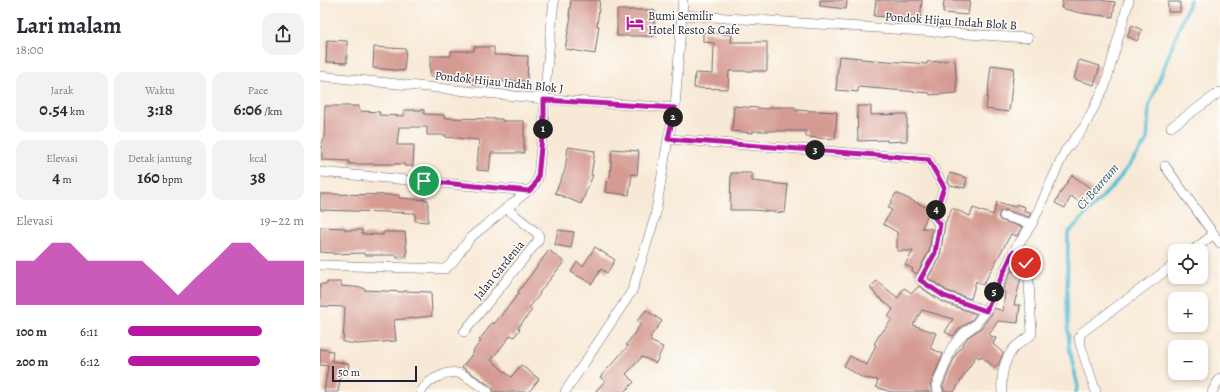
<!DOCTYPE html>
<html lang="id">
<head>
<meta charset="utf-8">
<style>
  :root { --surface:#fff; --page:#f2f2f3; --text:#2b2b33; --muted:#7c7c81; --accent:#b5179e }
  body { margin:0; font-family:Alegreya,serif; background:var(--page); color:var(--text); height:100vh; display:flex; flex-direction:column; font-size:15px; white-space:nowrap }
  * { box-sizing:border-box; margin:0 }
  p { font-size:13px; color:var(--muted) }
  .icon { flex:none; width:22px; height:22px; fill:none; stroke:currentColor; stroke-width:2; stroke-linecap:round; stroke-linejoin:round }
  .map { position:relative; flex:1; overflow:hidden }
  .sheet { display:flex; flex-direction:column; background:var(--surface); width:320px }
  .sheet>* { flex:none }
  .buttons { position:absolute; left:848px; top:244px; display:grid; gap:8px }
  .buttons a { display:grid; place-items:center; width:40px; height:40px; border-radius:8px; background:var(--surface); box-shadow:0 2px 6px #0003; font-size:20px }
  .scale { position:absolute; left:12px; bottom:10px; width:85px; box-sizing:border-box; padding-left:4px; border:2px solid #22223b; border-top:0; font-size:11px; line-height:14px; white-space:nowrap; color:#22223b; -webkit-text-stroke:3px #fdfcf7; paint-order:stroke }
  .pin { position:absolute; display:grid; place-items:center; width:34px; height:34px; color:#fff; margin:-17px; border:2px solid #fff; border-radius:50%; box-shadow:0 1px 4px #0007 }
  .km { position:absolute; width:20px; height:20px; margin:-10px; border-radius:50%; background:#222; color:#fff; font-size:11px; line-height:20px; text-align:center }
  .round { display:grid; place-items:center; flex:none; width:42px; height:42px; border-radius:12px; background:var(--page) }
  .overview { display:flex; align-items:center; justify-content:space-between; height:68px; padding:0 16px }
  h1 { font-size:22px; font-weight:700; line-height:30px }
  .stats { display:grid; grid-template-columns:repeat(3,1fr); gap:6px; height:68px; padding:4px 16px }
  .stats div { display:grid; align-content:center; border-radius:10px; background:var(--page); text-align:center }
  .stats b { font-size:17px; font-weight:700 }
  .stats small { font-size:11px; font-weight:400 }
  .stats p { font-size:11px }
  .chart { height:112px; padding:8px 16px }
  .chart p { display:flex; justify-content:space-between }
  .chart svg { width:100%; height:72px; margin-top:4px; fill:var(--accent); opacity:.7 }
  ul { padding:0 16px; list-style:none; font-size:13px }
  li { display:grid; grid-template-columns:64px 48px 1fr; align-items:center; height:30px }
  li i { height:10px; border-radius:5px; background:var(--accent) }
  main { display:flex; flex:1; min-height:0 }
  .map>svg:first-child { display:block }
</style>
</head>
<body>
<main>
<section class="sheet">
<div class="overview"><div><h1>Lari malam</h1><p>18:00</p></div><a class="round"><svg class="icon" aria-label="share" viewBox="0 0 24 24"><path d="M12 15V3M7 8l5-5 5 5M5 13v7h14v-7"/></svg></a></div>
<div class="stats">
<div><p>Jarak</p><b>0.54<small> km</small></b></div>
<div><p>Waktu</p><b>3:18</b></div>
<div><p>Pace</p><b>6:06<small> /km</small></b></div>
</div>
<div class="stats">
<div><p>Elevasi</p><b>4<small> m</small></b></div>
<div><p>Detak jantung</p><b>160<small> bpm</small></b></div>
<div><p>kcal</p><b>38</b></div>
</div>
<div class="chart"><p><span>Elevasi</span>19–22 m</p>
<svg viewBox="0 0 160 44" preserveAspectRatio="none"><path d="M0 44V17L10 17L20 6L30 6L40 17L50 17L60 17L70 17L80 27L90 38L100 27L110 17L120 6L130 6L140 17L150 17L160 17V44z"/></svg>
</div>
<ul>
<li><b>100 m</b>6:11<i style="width:76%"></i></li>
<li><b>200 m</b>6:12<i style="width:75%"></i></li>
</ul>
</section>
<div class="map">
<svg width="900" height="392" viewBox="0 0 900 392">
  <rect width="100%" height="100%" fill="#fdfcf7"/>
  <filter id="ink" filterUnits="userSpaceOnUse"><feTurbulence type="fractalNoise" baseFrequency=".025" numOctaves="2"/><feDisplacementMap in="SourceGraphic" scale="8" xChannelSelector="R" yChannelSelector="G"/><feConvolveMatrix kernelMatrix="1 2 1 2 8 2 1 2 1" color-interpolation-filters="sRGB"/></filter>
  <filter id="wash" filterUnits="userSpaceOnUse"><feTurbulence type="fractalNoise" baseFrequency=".012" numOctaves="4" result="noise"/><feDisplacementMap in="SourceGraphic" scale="16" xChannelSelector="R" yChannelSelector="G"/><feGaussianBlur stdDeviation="0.9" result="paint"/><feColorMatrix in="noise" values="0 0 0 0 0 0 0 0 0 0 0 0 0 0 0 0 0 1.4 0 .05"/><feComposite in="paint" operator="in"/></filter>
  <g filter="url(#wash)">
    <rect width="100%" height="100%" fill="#f8e9d6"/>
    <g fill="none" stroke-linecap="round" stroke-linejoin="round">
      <path stroke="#58bfd5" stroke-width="3.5" d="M756,392L758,387L749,347L747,304L748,233L794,185L827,141L829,106L870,0"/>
    </g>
    <g id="blocks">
      <path fill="#d59b93" d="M251,0H280L277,26H279L275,54L245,49L251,16H249Z
        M500,0H527L526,9L500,6Z
        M556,0H602L600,20L554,16Z
        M624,0H650L648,15L623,13Z
        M743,0H779L795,2L793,17L761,13L741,8Z
        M848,2H860V12H848Z
        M297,10H334V36H297Z
        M812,25L822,30L817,41L807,36Z
        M383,32L412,35L411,42H447V71H409L408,89L374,88L375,73L393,74L394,43L383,42Z
        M7,40L27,41V63L6,62Z
        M54,47L86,49L84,71L53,68Z
        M154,47H174V55L208,56L207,81H173V84H153V77H110V56H131V51H154Z
        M519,56L541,58V59L607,64V62L635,60L637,93L610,95V93L538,87V92L516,90Z
        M759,60L780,66L774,85L754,79Z
        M671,65L694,68L689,112L666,109Z
        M5,106H39V111L60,112L59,115L84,116V110H104V114L124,115V118L182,119V121H204V153H171L169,171L157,170L159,140L125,137L126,135H107V127H79L77,145H94L93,166H84V164H29V161L2,160V140H4Z
        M414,106L449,109V107H475V110L517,112L515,139L486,137V131H433V133L412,131Z
        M537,106H551V115L587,114V141L567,142V140L538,141Z
        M248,147L275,151L271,175H273L261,204L235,193L245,170Z
        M292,149L319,151L317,175L312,174L309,195L285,192L287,177L290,178Z
        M411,173H432V181L468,185L465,213L433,210H410Z
        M630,173L647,178L645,188L630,185L628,182Z
        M752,175L773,190L762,204L751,196L745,208L735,203L742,190Z
        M576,193L610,209L602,228L612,229L609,251L597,274L592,271L593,269L585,265L593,251H577V232L563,224L572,210L568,208Z
        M0,194L79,195V198L108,200V222L95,221V213L0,210Z
        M677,202L695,207L696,204L705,207L704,211L711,212L709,217L686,210L680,212L678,217L680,220L702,227L697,236L691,234L663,285L656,281L651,299L627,291L608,278L620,256L625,223L632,208L650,216L653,208L673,215Z
        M0,227L25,228V230H42V234L63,235V232H85L87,257L77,258V255H44V253L13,254V253L0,252Z
        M238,230L254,232L251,248L235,245Z
        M275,247L295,260L287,273L281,269L272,284L251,272L257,262L263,266Z
        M229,250L244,262L219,293L220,294L209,308L212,310L198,328L200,329L194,337L191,335L171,360L191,377L201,365L219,379L209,392H174L172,387L142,367L154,352L153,351L161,341L159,340L167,330L172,322L174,324L199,293L198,292Z
        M695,262L699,265L692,271L702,274L694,305H700L698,323L678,321L669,335L676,338L673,344L683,353L678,365L675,368L661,356L660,358L656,356L634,392H624L623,386L636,354L644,343L648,337L660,329L671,315L674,308L683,311L685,292H682Z
        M557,281L578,298L584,288L592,293L599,286L622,302L656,314L651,321L640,328L633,336L625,332L633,319L623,316L602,310L593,325L616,333L610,348L623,354L610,385L612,392H571L556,387L558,380L543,378L524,366L530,356L547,365L556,345L554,344L559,335H560L572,319L568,317L573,309L556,295L550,287Z
        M7,282H21V286L44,288V290L84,292V291L111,292L112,316L74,320L76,341L38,344L23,342L25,307L0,306V284H7Z
        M326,310L342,321L330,337L332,338L330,341L343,347L336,363L322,357L306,374L314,382L304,392H275L285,381L280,377L308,346L306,345L321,324L317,321Z
        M0,349L13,351L12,361L29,364L27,374L21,372L18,392H4L8,366L0,365Z"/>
    </g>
  </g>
  <g filter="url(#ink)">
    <use href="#blocks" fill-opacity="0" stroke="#6d6871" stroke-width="1"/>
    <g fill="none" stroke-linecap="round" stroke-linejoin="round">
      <g stroke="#6d6871" stroke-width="10">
        <path id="minor" d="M362,15L708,38
          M0,76L224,99L355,108
          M851,127L900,92
          M348,139L608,159L624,187L614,217L619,224L615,253L600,280L624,296L666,311
          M845,166L900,243
          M0,172L209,191
          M684,216L712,224
          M872,251L894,234
          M0,265L125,269L132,263L151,237L214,186L218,178L224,116V99L234,0
          M144,332L218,241L219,236L217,233L186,208
          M101,392C105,385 112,379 120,376C123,375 126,373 129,373C143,370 158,385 168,392
          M245,392L312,291L335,217L348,139L355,108L363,0
          M618,392V390L616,387L632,347L644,333L655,325L666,311L693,252L712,224L745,151L764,127L785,86L809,0
          M682,392C681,378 683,363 691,352C695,345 705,340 711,335L712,333L708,267L706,263L693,252
          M776,392L760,344L759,338L761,333L855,264
          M892,392L900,378"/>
      </g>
      <use href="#minor" stroke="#fff" stroke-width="9"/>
    </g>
  </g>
  <g fill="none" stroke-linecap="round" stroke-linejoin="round" filter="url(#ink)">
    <g stroke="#fff" stroke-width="8">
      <path id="route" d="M104,181L209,191L214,186L218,178L224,116V100L355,108L348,139L608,159L624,187L614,217L620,224L615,253L600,280L624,296L666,311L693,252L706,263"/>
    </g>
    <use href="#route" stroke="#b5179e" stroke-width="5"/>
  </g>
  <defs>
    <g id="hotel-bare" transform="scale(1.38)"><path d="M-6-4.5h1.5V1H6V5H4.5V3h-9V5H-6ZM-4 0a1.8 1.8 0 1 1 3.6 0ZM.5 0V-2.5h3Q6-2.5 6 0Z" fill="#b5179e" stroke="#fdfcf7" stroke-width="2.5" paint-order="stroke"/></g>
  </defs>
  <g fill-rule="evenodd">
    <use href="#hotel-bare" x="315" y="23"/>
  </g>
  <g text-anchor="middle" stroke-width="3" stroke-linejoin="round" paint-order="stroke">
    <g font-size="12" fill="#22223b" stroke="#fdfcf7" text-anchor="start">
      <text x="328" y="20">Bumi Semilir<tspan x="328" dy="14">Hotel Resto &amp; Cafe</tspan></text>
    </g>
    <g font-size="12" fill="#22223b" stroke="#fdfcf7">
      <text transform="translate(631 21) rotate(4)" y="4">Pondok Hijau Indah Blok B</text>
      <text transform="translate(179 82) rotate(6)" y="4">Pondok Hijau Indah Blok J</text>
      <text transform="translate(179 270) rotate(-51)" y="4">Jalan Gardenia</text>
    </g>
    <g font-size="13" font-style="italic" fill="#355971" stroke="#fdfcf7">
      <text transform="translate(777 186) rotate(-49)" y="5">Ci Beureum</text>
    </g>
  </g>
</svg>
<div class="buttons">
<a><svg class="icon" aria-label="locate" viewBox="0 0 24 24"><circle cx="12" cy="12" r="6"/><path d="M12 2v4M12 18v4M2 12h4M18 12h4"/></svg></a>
<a>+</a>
<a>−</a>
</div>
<div class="scale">50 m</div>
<div class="pin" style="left:104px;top:181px;background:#1e9e55"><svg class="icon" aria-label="arrive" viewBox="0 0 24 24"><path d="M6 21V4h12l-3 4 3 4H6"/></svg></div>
<div class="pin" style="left:706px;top:263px;background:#d93025"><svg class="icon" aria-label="check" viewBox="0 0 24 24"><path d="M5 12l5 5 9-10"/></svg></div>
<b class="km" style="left:223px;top:129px">1</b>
<b class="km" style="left:353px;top:117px">2</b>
<b class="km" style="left:495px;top:150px">3</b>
<b class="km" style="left:616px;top:210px">4</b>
<b class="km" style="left:674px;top:292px">5</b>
</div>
</main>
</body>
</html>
